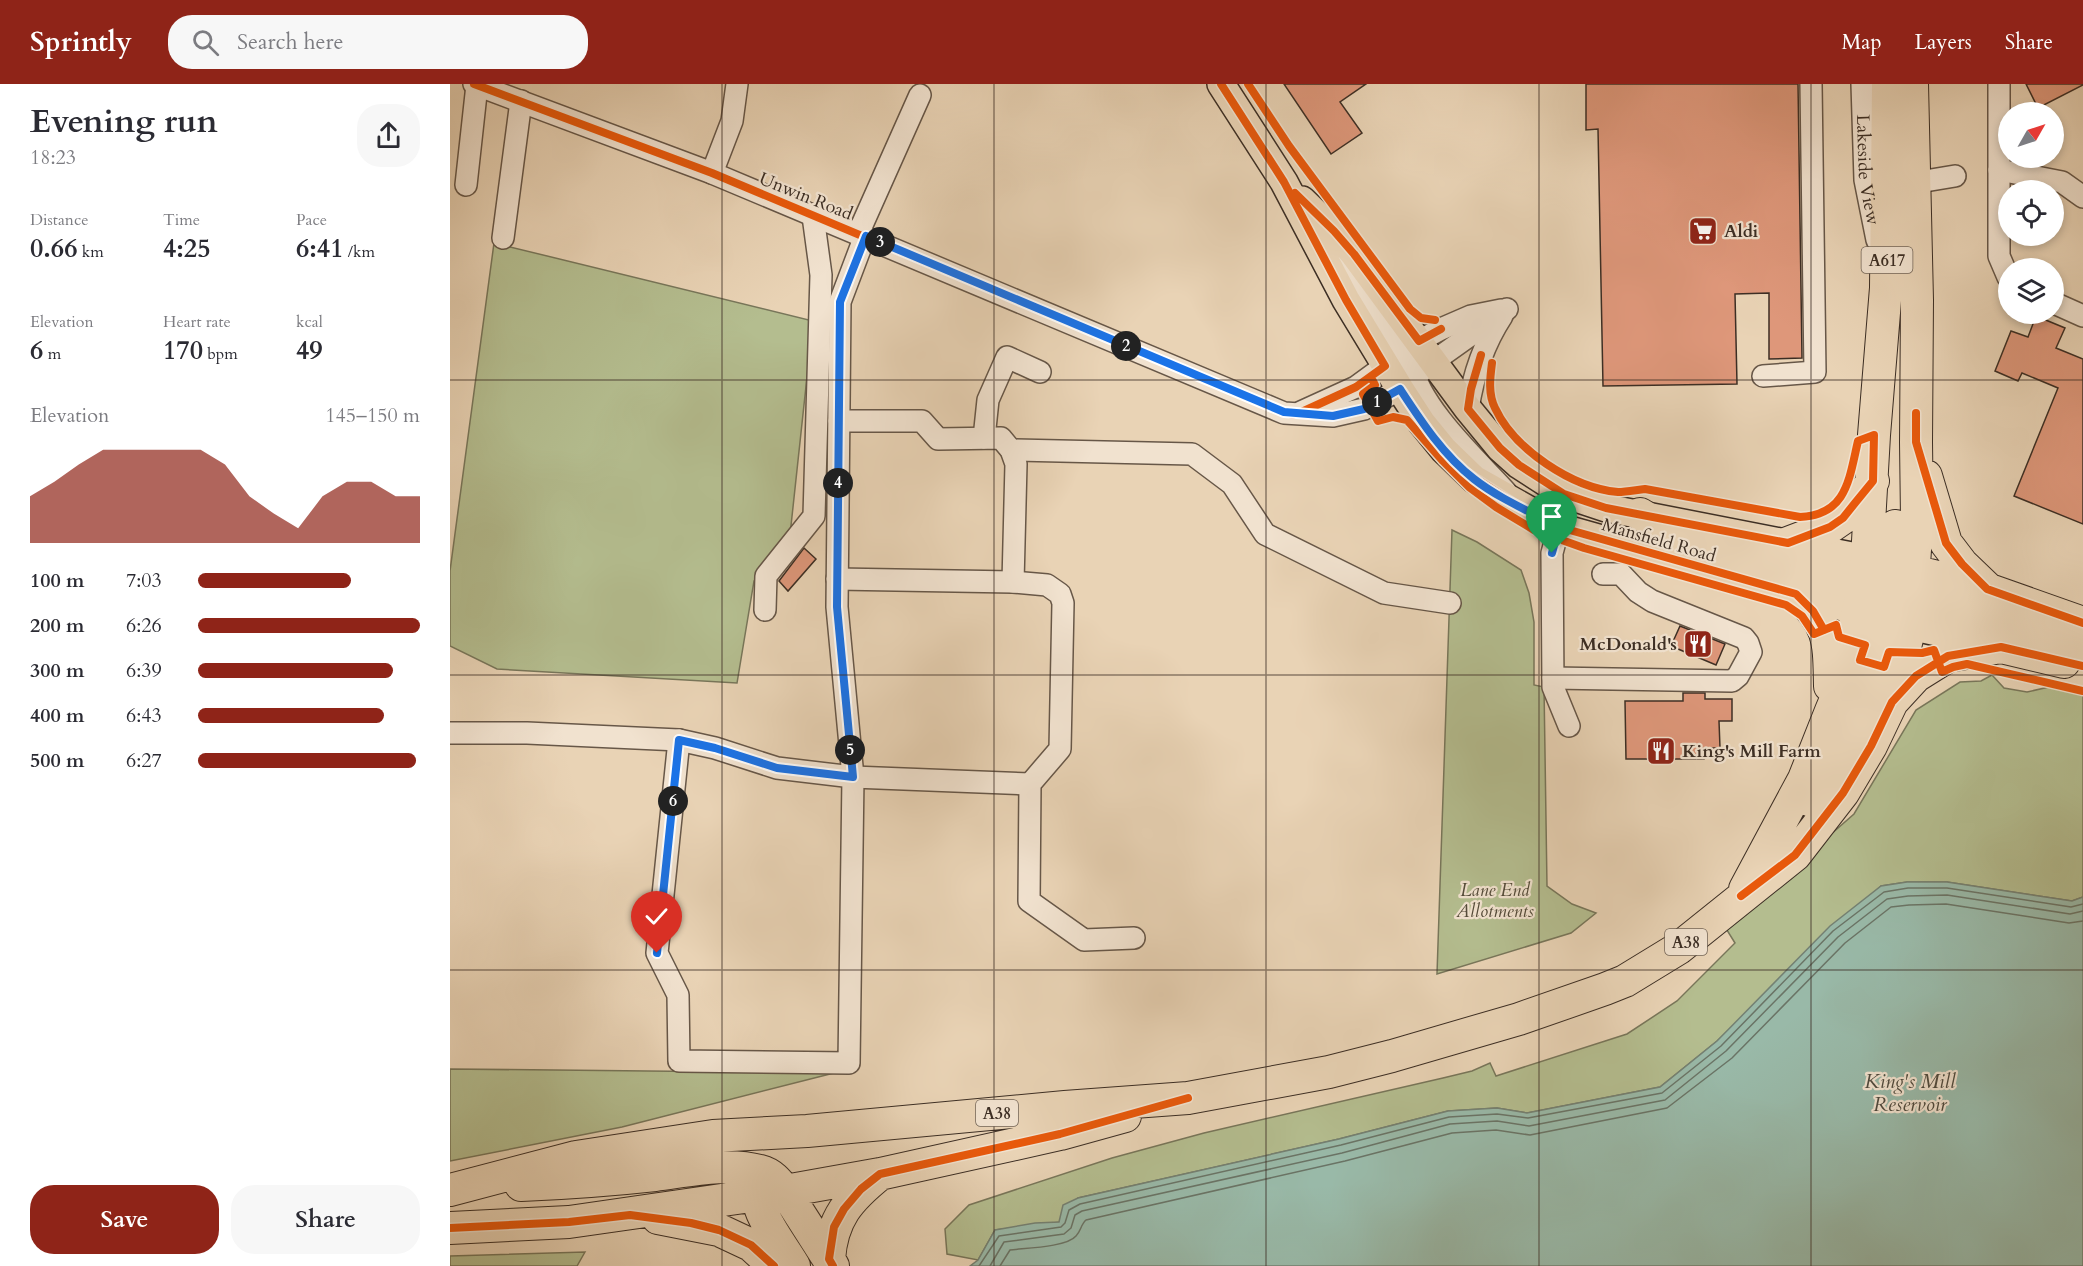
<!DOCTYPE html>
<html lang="en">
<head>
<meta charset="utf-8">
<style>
  :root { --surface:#fff; --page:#f7f7f7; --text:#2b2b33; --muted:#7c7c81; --accent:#8f2418 }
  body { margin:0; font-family:Cardo,serif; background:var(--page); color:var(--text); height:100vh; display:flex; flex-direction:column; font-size:22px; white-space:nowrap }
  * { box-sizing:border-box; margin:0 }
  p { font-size:20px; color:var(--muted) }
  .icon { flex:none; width:33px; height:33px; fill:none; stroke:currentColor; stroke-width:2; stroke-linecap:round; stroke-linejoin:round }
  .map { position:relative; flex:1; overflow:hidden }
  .sheet { display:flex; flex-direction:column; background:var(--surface); width:450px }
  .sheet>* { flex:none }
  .needle { width:39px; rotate:51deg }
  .tools { position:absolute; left:1548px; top:18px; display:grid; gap:12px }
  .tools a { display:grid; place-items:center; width:66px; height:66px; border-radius:50%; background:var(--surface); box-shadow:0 3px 9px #0003; font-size:30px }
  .pin { position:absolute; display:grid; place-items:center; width:51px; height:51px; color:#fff; margin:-62px -26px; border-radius:50% 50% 50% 0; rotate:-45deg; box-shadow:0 0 6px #0007 }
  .pin .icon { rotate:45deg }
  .km { position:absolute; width:30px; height:30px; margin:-15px; border-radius:50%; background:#222; color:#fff; font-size:16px; line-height:30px; text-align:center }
  .round { display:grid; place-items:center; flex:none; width:63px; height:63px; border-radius:24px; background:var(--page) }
  .head { display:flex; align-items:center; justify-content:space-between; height:102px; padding:0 30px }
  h1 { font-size:33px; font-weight:600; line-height:45px }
  .figures { display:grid; grid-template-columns:repeat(3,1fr); gap:9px; height:102px; padding:6px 30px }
  .figures div { display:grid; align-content:center }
  .figures b { font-size:26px; font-weight:600 }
  .figures small { font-size:16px; font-weight:400 }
  .figures p { font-size:16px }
  .chart { height:168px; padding:12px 30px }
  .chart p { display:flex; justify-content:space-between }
  .chart svg { width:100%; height:108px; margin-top:6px; fill:var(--accent); opacity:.7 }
  .button { display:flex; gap:12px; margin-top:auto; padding:12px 30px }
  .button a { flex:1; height:69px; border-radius:24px; background:var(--accent); color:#fff; font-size:24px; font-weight:600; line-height:69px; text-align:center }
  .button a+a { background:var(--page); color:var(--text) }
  ul { padding:0 30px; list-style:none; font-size:20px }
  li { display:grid; grid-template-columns:96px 72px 1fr; align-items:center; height:45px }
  li i { height:15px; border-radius:8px; background:var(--accent) }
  header { display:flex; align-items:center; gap:36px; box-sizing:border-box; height:84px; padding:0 30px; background:var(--accent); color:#fff }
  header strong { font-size:28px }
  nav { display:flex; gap:33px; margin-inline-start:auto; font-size:21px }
  .search { width:420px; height:54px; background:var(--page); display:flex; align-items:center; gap:15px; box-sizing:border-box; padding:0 21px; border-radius:24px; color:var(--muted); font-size:22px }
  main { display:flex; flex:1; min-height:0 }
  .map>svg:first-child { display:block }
</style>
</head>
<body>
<header>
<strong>Sprintly</strong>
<div class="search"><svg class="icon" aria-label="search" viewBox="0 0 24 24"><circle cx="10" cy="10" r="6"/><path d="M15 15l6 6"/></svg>Search here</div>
<nav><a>Map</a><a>Layers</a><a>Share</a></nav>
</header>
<main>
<section class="sheet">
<div class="head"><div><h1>Evening run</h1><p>18:23</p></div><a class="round"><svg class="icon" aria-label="share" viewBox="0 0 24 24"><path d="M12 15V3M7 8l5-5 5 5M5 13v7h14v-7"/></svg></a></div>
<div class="figures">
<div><p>Distance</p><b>0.66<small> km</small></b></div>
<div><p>Time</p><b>4:25</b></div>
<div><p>Pace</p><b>6:41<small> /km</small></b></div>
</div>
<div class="figures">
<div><p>Elevation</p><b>6<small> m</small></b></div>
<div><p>Heart rate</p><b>170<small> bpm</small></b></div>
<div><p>kcal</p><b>49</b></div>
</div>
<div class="chart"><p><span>Elevation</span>145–150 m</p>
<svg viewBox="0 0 160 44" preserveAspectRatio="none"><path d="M0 44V25L10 19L20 12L30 6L40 6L50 6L60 6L70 6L80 12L90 25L100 32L110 38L120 25L130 19L140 19L150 25L160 25V44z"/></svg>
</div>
<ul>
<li><b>100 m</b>7:03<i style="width:69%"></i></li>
<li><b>200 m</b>6:26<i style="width:100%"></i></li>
<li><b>300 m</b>6:39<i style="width:88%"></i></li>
<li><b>400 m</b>6:43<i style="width:84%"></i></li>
<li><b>500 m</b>6:27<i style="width:98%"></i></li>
</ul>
<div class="button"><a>Save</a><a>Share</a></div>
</section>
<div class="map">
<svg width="1633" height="1182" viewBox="0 0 1633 1182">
  <rect width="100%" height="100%" fill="#e9d3b5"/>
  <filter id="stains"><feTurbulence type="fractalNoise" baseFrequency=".00333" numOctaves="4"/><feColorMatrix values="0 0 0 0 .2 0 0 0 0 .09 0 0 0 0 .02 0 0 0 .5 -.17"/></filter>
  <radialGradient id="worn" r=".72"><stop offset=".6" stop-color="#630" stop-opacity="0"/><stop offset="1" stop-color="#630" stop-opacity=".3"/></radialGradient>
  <path fill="#b4bd8f" stroke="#78765a" stroke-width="1.5" d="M44,159L363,237L340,451L304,497L287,599L47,585L0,562V487Z
    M1002,446L1027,458L1071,486L1079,509L1084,538V601L1094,603L1097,802L1122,820L1146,829L1121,849L987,890Z
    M1542,591L1554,604L1577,608L1599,603L1633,610V813L1622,817L1497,798H1457L1431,802L1267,957L1210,1003L1077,1029L1047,1024L998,1027L889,1055L628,1114L610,1138L545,1146L528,1176L497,1170L495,1145L519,1121L662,1074L754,1049L993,994L1022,987L1040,979L1046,992L1177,950L1227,917L1285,859L1275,843L1404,730L1466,626L1510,598L1531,597Z
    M0,985L384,989L172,1043L0,1077Z
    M135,1168L127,1182H0V1172Z"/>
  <path fill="#99b9a8" stroke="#748173" stroke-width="1.5" d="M1457,798H1497L1622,817L1633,813V1182H520L528,1176L545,1146L585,1139L609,1138L613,1121L628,1114L889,1055L998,1027L1047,1024L1077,1029L1210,1003L1267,957L1380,842L1431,802Z"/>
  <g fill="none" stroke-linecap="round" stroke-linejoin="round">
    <path stroke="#6a7466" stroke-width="1.5" d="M529,1182L549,1152L611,1143L615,1139L619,1126L630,1120L891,1061L999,1033L1047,1030L1078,1034L1212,1009L1271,962L1383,847L1434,808L1458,804H1497L1621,823L1633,820
      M540,1182L554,1158L614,1150L621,1144L625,1131L632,1127L892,1069L1000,1040L1047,1037L1079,1042L1215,1016L1276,967L1388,853L1437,815L1458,812L1497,811L1620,830L1633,827
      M550,1182L560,1166C576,1164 617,1163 626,1152C631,1147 631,1140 636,1136L895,1077L1002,1049L1046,1046L1080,1051L1217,1024L1282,974L1395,859L1441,823L1459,821L1496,820L1619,839L1633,837"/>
  </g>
  <path fill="#de977a" stroke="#3c2e24" stroke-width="1.5" d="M834,0H916L890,18L912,49L881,70Z
    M1136,0H1348L1352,274L1319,275V209L1285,210L1287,300L1153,302L1148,45L1136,46Z
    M1576,0H1633V1L1588,24Z
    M1586,232L1615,244L1606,264L1633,275V440L1564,412L1608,304L1572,289L1568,297L1545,287L1561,247L1578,253Z
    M354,464L366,475L338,507L329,497Z
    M1230,542L1275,560L1266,581L1221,562Z
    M1233,609H1255V615H1282V637H1269L1270,664H1254V675H1176L1175,617H1233Z"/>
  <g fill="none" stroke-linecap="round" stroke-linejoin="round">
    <g stroke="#675748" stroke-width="24">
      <g id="minor">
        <path d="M24,0L262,89L834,329L883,332L914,325L950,305L984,277L1057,225"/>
        <path id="s1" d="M1412,0L1415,96L1427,156"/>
        <path d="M1549,0V172L1558,193"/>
        <path d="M1549,86L1612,98L1633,113"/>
        <path d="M262,89L282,37L287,0"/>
        <path d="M1463,99L1505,92"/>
        <path d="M16,101L27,1"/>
        <path d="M408,150L470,11"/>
        <path d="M53,154L71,17"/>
        <path d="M898,175L926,235L950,270L956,282"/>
        <path d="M1604,219L1633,232"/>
        <path d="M961,280C970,324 1026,375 1056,408"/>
        <path d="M1313,292L1365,288L1361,0"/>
        <path d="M1018,325C1023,292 1033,261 1052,232"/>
        <path d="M851,328L906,303L969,257L991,245L1021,232L1051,226"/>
        <path d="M389,337H472L488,355L551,354L561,366L566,380L563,498"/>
        <path d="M534,354L538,316L557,273L590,288"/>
        <path d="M561,366L742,370L782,400L815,450L934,509L1000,519"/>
        <path d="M1114,410L1109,443L1102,469L1103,603L1119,642"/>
        <path d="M387,495L563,498L597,501L610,510L613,519L610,665L580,700L579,817L634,856L684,854"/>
        <path d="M315,526L316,492L364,432L371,191L363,132"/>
        <path d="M1103,594L1282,597L1288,592L1301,568L1298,559L1294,554L1202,517L1188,508L1171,490H1153"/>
        <path d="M0,649H77L229,656L265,664L327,684L403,693L580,700"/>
        <path d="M229,656L207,869L228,911L229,977L399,979L403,693L387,523L390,218L415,152"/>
      </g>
    </g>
    <g stroke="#3c2e24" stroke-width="30">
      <path id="major" d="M771,0L834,98L896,216L950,305L972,339L994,366L1024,395L1109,443L1460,542L1546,561
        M852,116L884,147L904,170L1018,325L1050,364L1069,381L1114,410L1156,424L1417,475L1436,480"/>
    </g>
    <g stroke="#3c2e24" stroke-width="34">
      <path id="highway" d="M1476,392L1496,459L1512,480L1537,504
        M1190,430L1242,462L1414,501L1429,513
        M1338,459L1380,443L1393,434L1423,397
        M1463,487L1537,505L1633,539
        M1444,504L1462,515L1624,559L1633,565
        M1346,510C1381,540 1379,560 1380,602
        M1410,525C1443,494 1442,486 1445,442
        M1443,617L1466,592L1498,572L1551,563L1614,578
        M1359,716C1368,707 1374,697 1380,686C1410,635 1420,578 1439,522L1447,507L1457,495
        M1295,805L1354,695L1381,627L1389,608L1399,566L1414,501L1417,475L1424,351L1436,204L1438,0
        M308,1091C299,1123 329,1156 344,1182
        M71,1101C116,1099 160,1096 205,1091C238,1087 277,1078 310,1087C322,1090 328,1098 335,1107L383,1182
        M0,1106L126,1073L263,1052L357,1047L615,1023L738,1014L879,988L942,972L1069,935L1155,905L1175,897L1229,864L1345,771L1393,709L1421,662L1442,618L1460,542L1467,435L1466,358L1467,216L1462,0
        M208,1134L269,1146L301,1161L324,1182
        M0,1144L119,1138L335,1107L430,1090L610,1050L675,1032
        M379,1175C382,1134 399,1115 430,1090"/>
    </g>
    <use href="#minor" stroke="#f1e2cf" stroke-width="21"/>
    <use href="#major" stroke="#e9d3b5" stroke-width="27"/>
    <use href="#highway" stroke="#e9d3b5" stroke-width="32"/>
    <g stroke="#f1e2cf" stroke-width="11">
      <path id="cycleway" d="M24,0L262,89L834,329L845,331L906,303L935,282L896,216L834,98L771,0
        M798,0L839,62L960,225L971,234L985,236
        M845,109L884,147L904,170L969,257L991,245
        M1031,271L1021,305L1018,325L1050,364L1069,381L1114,410L1156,424L1338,459L1380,443L1393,434L1405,419L1423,397L1424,351L1408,357C1399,395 1397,431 1350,433L1195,405C1186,406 1176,408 1168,408C1122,404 1064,365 1045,324C1038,310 1040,294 1042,279
        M923,297L925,301L913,310L928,337L943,333L957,336L993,377L1019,403L1046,423L1084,446L1134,464L1336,521L1352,532L1364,550L1386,541L1389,553L1415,561L1410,576L1434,583L1439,568L1472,569L1484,566L1492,588L1503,583L1517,580L1633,607
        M920,322L950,305L977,344
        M1466,329V358L1496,459L1512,480L1537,505L1633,539
        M1019,390L1067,421L1109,443L1346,510L1363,527L1374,546
        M1291,812L1345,771L1393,709L1421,662L1442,618L1466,592L1498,572L1551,563L1633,582
        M0,1144L119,1138L180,1131L241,1139L269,1146L301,1161L324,1182
        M383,1182L379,1175L384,1143L394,1125L411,1105L430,1090L610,1050L738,1014"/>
    </g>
    <use href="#cycleway" stroke="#e8590c" stroke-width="8"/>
  </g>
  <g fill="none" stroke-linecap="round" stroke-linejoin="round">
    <g stroke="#fff" stroke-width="12">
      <path id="route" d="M207,869L229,656L265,664L327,684L403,693L387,523L390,218L416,152L834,328L883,332L914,325L950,305C971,337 993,371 1024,395C1048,414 1081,428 1109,443L1102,469"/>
    </g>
    <use href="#route" stroke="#1a73e8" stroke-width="8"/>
  </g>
  <path fill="none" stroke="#3c2e24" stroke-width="1.5" stroke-opacity="0.55" d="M272,0V1182M544,0V1182M816,0V1182M1089,0V1182M1361,0V1182M0,296H1633M0,591H1633M0,886H1633"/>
  <defs>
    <g id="supermarket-square" transform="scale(1.5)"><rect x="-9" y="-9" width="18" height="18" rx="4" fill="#8f2418" stroke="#f1e2cf"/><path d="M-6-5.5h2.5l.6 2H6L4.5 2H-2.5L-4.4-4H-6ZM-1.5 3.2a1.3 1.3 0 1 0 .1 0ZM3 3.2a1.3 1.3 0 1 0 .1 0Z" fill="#fff"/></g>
    <g id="restaurant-square" transform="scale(1.5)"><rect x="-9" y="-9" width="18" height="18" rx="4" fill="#8f2418" stroke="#f1e2cf"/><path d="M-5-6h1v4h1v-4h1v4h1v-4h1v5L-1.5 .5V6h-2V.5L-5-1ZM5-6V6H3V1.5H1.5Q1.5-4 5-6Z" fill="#fff"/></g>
  </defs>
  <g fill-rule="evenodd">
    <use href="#supermarket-square" x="1253" y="147"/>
    <use href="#restaurant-square" x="1248" y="560"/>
    <use href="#restaurant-square" x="1211" y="667"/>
  </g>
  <g text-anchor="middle" stroke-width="4.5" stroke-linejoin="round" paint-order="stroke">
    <g fill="#f1e2cf" stroke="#726457" stroke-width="1.5">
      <rect x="1411.5" y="163" width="51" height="26" rx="4.5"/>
      <rect x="1215" y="845" width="42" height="26" rx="4.5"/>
      <rect x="526" y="1016" width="42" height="26" rx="4.5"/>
    </g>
    <g font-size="16" font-weight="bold" fill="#3c2e24">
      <text x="1437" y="182">A617</text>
      <text x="1236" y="864">A38</text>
      <text x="547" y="1035">A38</text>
    </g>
    <g font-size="18" fill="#3c2e24" stroke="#f1e2cf">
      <text dy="6" stroke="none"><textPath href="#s1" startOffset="86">Lakeside View</textPath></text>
      <text transform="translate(356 112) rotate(22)" y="6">Unwin Road</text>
      <text transform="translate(1209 456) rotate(16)" y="6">Mansfield Road</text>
    </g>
    <g font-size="18" font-weight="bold" fill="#3c2e24" stroke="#f1e2cf" text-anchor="start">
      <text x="1274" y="153">Aldi</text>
      <text x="1227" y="566" text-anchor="end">McDonald's</text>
      <text x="1232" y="673">King's Mill Farm</text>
    </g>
    <g font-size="18" font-style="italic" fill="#544b39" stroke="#f1e2cf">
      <text x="1045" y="812">Lane End<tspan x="1045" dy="21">Allotments</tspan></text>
    </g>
    <g font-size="20" font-style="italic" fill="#4f4a3e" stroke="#f1e2cf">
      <text x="1460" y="1004">King's Mill<tspan x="1460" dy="23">Reservoir</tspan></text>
    </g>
  </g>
  <rect width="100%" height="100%" filter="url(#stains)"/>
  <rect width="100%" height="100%" fill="url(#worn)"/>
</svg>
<div class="tools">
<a><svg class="needle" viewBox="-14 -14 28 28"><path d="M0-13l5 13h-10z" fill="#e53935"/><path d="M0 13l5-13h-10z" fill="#7c7c81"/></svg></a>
<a><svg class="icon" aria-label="locate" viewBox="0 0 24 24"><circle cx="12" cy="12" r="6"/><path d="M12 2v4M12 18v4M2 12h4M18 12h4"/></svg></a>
<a><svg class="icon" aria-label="layers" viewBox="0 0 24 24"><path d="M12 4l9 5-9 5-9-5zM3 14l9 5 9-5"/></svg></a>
</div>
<div class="pin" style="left:1102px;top:469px;background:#1e9e55"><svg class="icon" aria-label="arrive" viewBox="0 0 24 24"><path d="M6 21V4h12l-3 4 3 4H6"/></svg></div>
<div class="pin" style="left:207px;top:869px;background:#d93025"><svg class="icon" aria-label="check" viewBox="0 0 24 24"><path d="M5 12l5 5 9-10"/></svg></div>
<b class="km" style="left:927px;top:318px">1</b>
<b class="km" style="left:676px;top:262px">2</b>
<b class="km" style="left:430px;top:158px">3</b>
<b class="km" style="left:388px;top:399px">4</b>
<b class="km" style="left:400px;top:666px">5</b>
<b class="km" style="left:223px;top:717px">6</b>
</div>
</main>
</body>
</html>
